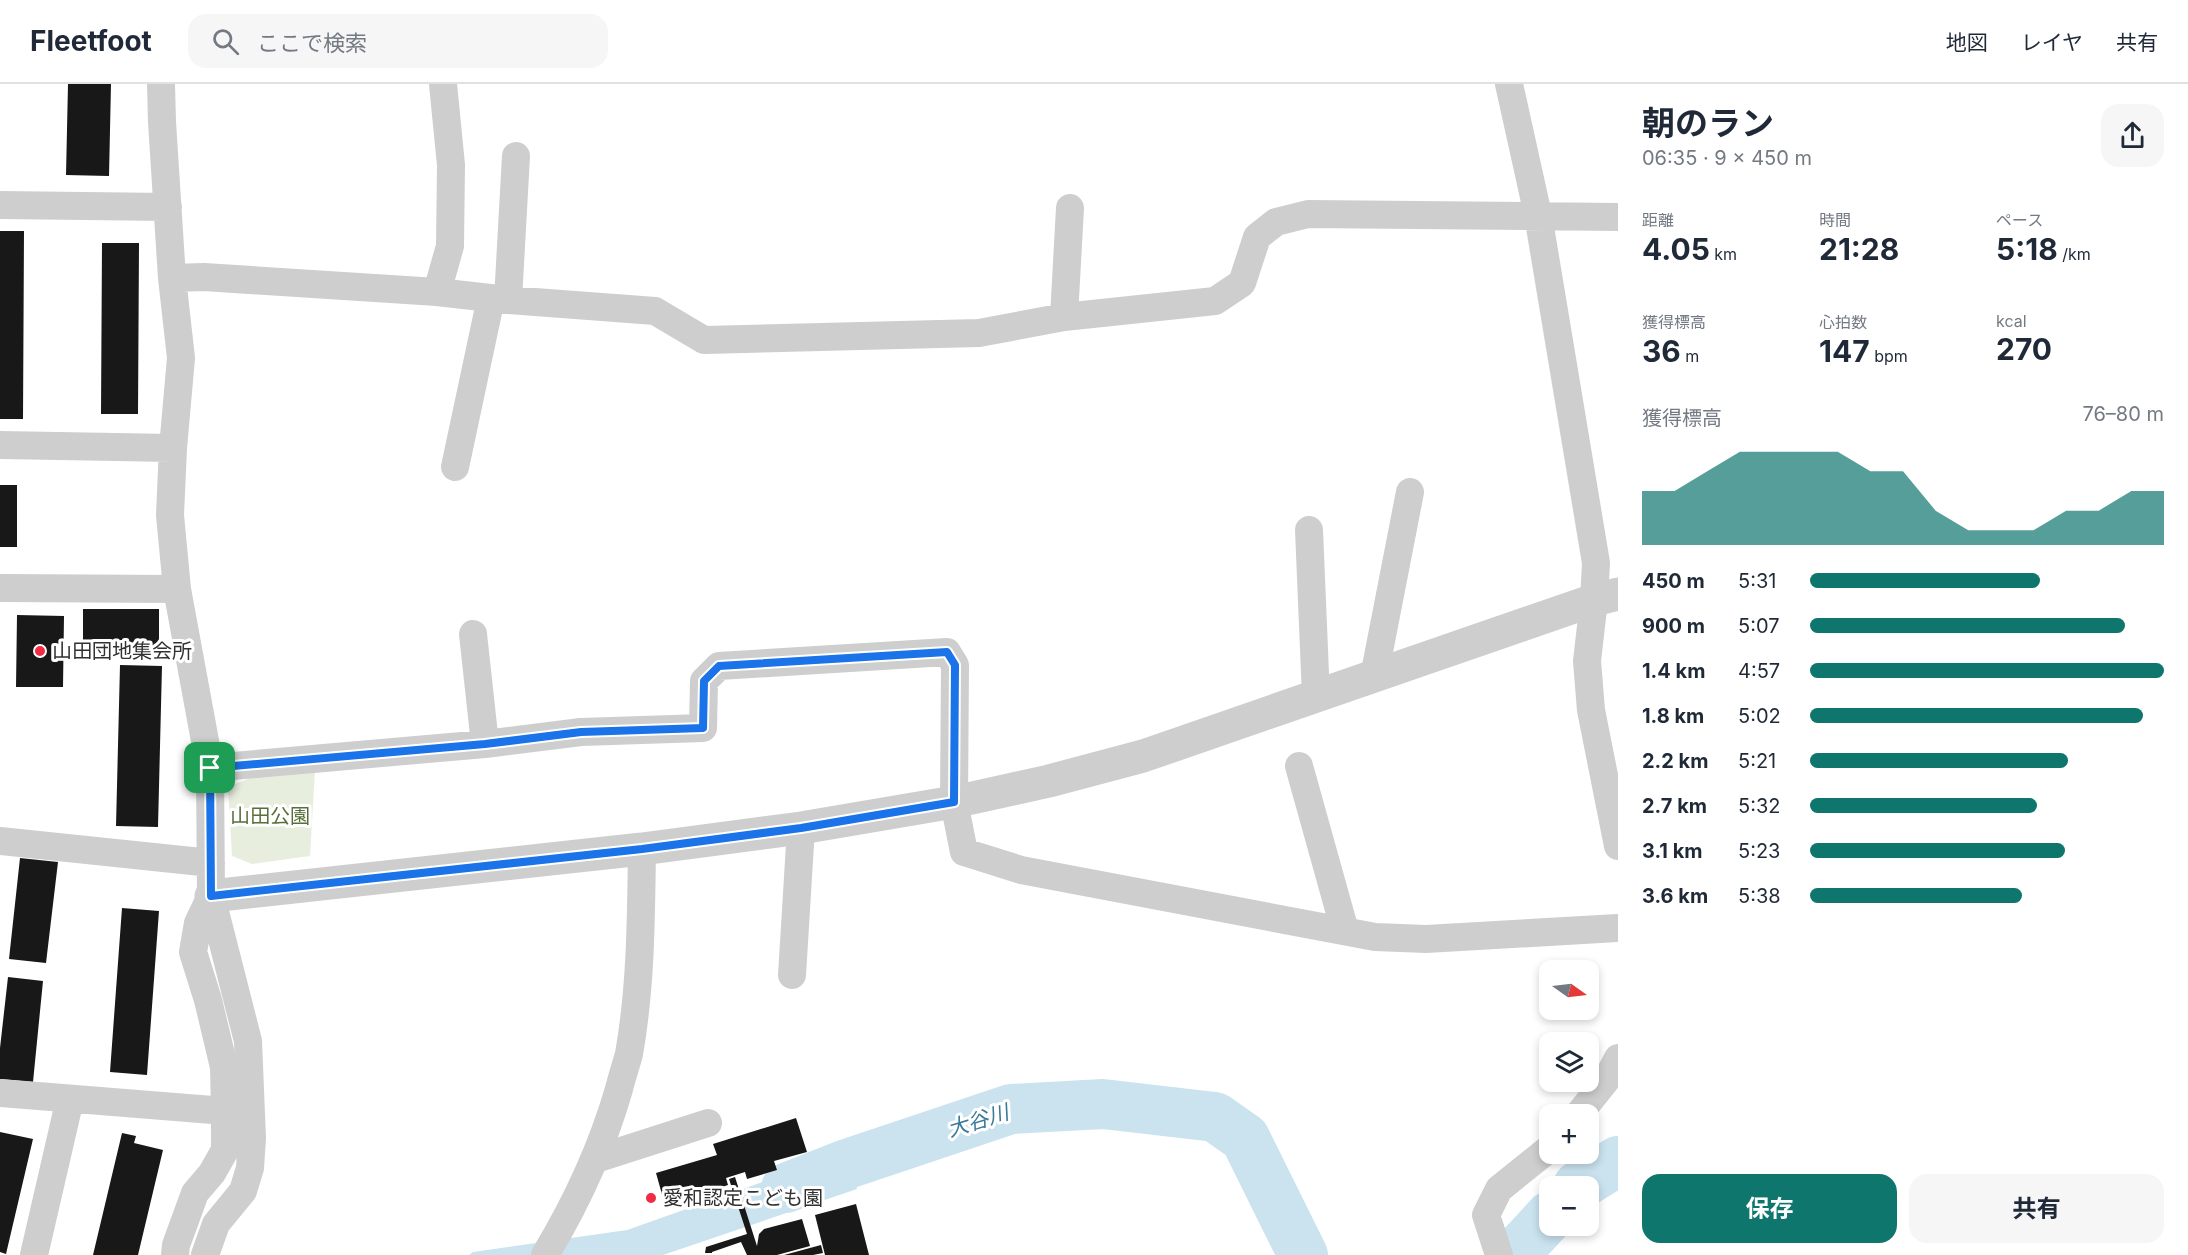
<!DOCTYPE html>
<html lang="ja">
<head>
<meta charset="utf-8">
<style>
  :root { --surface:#fff; --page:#f6f6f7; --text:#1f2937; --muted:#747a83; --line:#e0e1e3; --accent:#0f766e }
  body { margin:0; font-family:Inter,"Noto Sans JP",sans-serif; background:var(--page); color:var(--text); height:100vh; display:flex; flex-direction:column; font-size:22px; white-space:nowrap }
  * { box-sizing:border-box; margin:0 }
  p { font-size:20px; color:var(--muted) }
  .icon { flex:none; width:33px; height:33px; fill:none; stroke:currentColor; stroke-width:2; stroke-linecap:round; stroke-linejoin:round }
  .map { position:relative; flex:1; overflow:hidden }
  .sheet { display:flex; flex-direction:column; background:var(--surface); width:570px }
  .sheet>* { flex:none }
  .needle { width:39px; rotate:104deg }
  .tools { position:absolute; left:1539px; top:876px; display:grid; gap:12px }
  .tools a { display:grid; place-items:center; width:60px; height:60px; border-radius:12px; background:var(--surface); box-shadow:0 3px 9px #0003; font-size:30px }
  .pin { position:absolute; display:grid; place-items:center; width:51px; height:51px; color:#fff; margin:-26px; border-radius:12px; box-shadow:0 3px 9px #0006 }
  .round { display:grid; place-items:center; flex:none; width:63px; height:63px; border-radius:18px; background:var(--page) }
  .headline { display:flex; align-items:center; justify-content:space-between; height:102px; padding:0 24px }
  h1 { font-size:33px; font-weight:700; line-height:45px }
  .metrics { display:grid; grid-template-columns:repeat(3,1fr); gap:9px; height:102px; padding:6px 24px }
  .metrics div { display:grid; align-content:center }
  .metrics b { font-size:30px; font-weight:700 }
  .metrics small { font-size:16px; font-weight:400 }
  .metrics p { font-size:16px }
  .chart { height:168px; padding:12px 24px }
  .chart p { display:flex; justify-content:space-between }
  .chart svg { width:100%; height:108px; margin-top:6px; fill:var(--accent); opacity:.7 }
  .cta { display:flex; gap:12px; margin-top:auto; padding:12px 24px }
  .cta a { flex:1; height:69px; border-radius:18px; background:var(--accent); color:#fff; font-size:24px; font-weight:700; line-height:69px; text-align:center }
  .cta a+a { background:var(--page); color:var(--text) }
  ul { padding:0 24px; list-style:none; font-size:20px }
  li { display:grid; grid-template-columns:96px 72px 1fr; align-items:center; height:45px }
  li i { height:15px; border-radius:8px; background:var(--accent) }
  header { display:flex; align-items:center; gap:36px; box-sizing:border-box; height:84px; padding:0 30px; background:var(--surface); border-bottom:2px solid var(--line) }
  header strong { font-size:28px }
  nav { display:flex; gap:33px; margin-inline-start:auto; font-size:21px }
  .search { width:420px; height:54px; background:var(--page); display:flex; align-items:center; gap:15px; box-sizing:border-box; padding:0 21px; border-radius:18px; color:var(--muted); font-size:22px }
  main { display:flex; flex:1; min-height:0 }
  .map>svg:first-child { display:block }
</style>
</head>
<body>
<header>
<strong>Fleetfoot</strong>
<div class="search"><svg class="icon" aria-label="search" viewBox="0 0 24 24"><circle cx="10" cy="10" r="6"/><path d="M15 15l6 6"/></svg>ここで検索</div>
<nav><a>地図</a><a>レイヤ</a><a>共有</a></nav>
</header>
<main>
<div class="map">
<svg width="1618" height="1171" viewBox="0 0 1618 1171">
  <rect width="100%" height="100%" fill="#fff"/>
  <path fill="#e8eede" d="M315,687L310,772L252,780L232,772L228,703L259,690Z"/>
  <path fill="#cae3ef" d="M847,1068L857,1105L663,1171H469L473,1168L627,1146Z"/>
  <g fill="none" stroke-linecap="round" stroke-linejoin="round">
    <path stroke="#cae3ef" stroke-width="50" d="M1578,1102L1618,1077
      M786,1104L844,1081L1011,1025L1103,1020L1215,1033L1245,1054L1303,1171
      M1514,1171L1550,1132"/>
  </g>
  <path fill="#181818" d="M68,0H111L109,92L66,91Z
    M0,147H24L23,335H0Z
    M102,159H139L138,330H101Z
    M0,401H17V463H0Z
    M83,525H159V562H83Z
    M17,531L64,532L63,603H16Z
    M120,581L162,582L158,743L116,742Z
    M20,774L58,778L46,879L9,875Z
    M122,824L159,827L147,991L110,988Z
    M8,893L43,897L33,998L0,995V964Z
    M796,1034L807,1068L774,1077L777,1086L747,1095L745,1088L726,1094L728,1101L688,1114L686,1107L663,1114L656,1089L717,1071L713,1060Z
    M0,1048L33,1055L6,1170L0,1168Z
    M122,1049L136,1052L134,1059L163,1066L138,1171H93Z
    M735,1093L757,1162L759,1150L764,1145L802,1135L810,1162L777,1171H747L741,1158L712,1168V1169H705L706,1163L747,1150L729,1095Z
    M856,1120L869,1171H825L815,1131Z
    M821,1161L823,1169L813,1171H784Z"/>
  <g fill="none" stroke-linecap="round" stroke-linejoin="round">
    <path stroke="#cecece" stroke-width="28" d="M161,0L162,38L172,194L181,274L173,364L170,431L177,505L210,684L211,812L198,839L193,868L208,916L224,983L225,1027V1066L212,1089L195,1109L176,1161L175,1171
      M1509,0L1538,131L1596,479L1594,516L1587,577L1591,626L1618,762
      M0,121L168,123
      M172,194L204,193L437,208L508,216L655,227L704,256L979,249L1064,233L1215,217L1242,199L1257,153L1276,138L1308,130L1618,133
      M437,208L450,162L451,81L443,0
      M508,216L516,72
      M1064,233L1070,124
      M0,361L173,364
      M455,383L491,214
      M1309,446L1316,613
      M0,504L177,505
      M473,550L485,660
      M1374,593L1410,408
      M1299,682L1345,847
      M210,684L485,660L581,648L703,644L704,597L719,582L947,568L955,581L954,718L964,768L1021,786L1375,853L1426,855L1618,844
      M0,757L211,779
      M792,891L801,744
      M0,1009L225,1027
      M1579,1030L1607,995L1618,974
      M596,1075L708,1039
      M34,1171L70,1015
      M205,1171L216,1140L243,1107L250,1084L252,1054L248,957L211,812
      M545,1171C577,1118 602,1064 619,1005C622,993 626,981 629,970C641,902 641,833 642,765
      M1499,1171L1486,1131L1499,1105L1550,1064"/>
    <path stroke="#cecece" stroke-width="33" d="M211,812L642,765L801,744L954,718L1049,697L1143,672L1594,516L1618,510"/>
  </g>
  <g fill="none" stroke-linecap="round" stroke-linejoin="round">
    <g stroke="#fff" stroke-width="12">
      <path id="route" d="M947,568L955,581L954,718L801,744L642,765L211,812L210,684L485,660L581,648L703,644L704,597L719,582Z"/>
    </g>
    <use href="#route" stroke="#1a73e8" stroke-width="8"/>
  </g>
  <g fill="#f12a45" stroke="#fff" stroke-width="2">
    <circle cx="40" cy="567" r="6"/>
    <circle cx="651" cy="1114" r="6"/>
  </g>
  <g text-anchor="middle" stroke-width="6" stroke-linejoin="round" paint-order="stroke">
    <g font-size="20" fill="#313131" stroke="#fff" text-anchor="start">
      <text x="52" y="574">山田団地集会所</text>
      <text x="663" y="1121">愛和認定こども園</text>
    </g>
    <g font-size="20" fill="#57703a" stroke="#fff">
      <text x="270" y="739">山田公園</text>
    </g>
    <g font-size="21" font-style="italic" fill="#387a9a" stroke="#fff">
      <text transform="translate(978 1037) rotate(-17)" y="7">大谷川</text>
    </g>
  </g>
</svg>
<div class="tools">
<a><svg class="needle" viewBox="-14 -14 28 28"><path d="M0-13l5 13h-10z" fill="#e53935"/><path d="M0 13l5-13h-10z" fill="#747a83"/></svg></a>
<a><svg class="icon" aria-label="layers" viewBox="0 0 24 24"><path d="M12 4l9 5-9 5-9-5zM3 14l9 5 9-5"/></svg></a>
<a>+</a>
<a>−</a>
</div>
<div class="pin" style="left:210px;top:684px;background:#1e9e55"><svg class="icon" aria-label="arrive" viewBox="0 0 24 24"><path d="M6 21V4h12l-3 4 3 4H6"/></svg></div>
</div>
<section class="sheet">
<div class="headline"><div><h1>朝のラン</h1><p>06:35 · 9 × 450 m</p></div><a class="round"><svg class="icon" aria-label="share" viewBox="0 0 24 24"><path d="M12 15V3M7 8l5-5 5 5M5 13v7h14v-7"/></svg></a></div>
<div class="metrics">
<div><p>距離</p><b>4.05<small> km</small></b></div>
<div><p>時間</p><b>21:28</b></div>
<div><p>ペース</p><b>5:18<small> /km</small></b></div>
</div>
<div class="metrics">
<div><p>獲得標高</p><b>36<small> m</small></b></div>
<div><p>心拍数</p><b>147<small> bpm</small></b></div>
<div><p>kcal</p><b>270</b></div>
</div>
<div class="chart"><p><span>獲得標高</span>76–80 m</p>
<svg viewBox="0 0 160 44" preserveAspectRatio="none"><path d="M0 44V22L10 22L20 14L30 6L40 6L50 6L60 6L70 14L80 14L90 30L100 38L110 38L120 38L130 30L140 30L150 22L160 22V44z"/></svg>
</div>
<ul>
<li><b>450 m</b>5:31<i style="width:65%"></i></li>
<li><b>900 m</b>5:07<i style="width:89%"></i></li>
<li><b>1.4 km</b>4:57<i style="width:100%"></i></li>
<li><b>1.8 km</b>5:02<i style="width:94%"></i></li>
<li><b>2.2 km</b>5:21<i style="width:73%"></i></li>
<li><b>2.7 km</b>5:32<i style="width:64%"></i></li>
<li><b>3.1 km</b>5:23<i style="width:72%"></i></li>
<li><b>3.6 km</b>5:38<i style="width:60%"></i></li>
</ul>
<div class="cta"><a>保存</a><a>共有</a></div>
</section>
</main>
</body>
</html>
